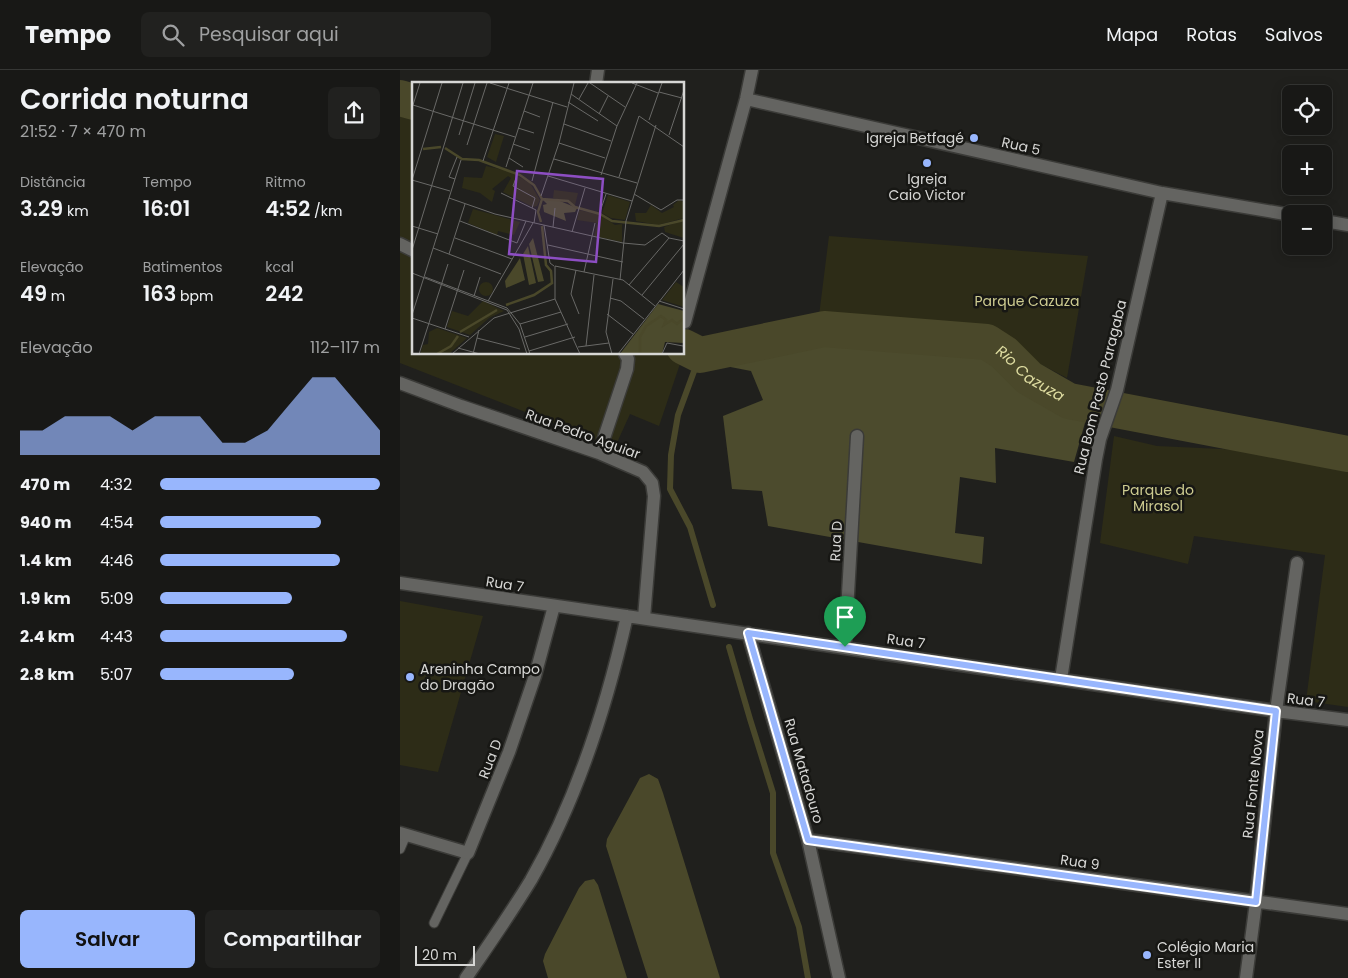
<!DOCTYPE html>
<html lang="pt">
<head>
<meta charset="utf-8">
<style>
  :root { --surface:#181816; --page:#21211f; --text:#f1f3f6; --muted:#9fa0a1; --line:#363735; --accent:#98b6fd }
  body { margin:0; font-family:Poppins,sans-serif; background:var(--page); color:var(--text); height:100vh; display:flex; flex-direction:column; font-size:19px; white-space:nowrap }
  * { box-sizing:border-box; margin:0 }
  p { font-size:16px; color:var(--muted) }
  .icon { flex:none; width:28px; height:28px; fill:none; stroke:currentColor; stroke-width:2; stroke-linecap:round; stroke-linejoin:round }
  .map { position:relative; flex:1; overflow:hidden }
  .sheet { display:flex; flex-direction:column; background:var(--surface); width:400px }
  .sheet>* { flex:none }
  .tools { position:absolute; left:882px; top:15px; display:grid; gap:10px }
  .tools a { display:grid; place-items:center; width:50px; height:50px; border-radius:8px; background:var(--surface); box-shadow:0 2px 12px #0003,0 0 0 1px var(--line); font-size:25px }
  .scale { position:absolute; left:15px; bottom:12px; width:60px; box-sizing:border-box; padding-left:5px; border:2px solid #d7d7d5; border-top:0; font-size:14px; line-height:18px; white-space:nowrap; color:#d7d7d5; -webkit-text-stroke:4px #171714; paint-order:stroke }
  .pin { position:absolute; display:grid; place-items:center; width:42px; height:42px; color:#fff; margin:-51px -21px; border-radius:50% 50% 50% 0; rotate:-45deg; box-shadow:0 0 5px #0007 }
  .pin .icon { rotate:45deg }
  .round { display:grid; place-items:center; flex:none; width:52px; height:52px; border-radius:8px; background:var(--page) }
  .overview { display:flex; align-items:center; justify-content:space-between; height:85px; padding:0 20px }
  h1 { font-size:28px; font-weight:600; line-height:38px }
  .metrics { display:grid; grid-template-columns:repeat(3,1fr); gap:8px; height:85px; padding:5px 20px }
  .metrics div { display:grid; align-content:center }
  .metrics b { font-size:21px; font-weight:600 }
  .metrics small { font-size:14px; font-weight:400 }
  .metrics p { font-size:14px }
  .chart { height:140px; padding:10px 20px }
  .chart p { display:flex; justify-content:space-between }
  .chart svg { width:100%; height:90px; margin-top:5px; fill:var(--accent); opacity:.7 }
  .primary-button { display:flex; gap:10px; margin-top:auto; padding:10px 20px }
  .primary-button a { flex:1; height:58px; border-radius:8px; background:var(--accent); color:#111; font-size:20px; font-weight:600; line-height:58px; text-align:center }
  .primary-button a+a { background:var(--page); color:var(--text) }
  ul { padding:0 20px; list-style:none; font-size:16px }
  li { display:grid; grid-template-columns:80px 60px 1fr; align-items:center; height:38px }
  li i { height:12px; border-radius:6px; background:var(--accent) }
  header { display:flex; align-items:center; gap:30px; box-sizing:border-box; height:70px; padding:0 25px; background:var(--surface); border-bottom:1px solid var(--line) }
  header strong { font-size:24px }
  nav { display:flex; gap:28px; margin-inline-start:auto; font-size:18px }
  .search { width:350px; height:45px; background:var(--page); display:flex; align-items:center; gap:12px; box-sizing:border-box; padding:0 18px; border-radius:8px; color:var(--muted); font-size:19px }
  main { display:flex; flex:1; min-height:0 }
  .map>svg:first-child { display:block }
</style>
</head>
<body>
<header>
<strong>Tempo</strong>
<div class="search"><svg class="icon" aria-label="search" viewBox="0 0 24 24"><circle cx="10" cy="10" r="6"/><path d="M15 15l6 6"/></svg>Pesquisar aqui</div>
<nav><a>Mapa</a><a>Rotas</a><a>Salvos</a></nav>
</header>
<main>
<section class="sheet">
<div class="overview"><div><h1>Corrida noturna</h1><p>21:52 · 7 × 470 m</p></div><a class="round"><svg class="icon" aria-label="share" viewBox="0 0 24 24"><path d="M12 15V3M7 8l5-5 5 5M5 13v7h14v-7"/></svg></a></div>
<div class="metrics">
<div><p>Distância</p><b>3.29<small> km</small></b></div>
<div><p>Tempo</p><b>16:01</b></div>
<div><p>Ritmo</p><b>4:52<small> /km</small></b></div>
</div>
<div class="metrics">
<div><p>Elevação</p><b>49<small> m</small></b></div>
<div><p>Batimentos</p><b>163<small> bpm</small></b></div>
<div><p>kcal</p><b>242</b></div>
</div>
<div class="chart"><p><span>Elevação</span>112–117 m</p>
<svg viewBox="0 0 160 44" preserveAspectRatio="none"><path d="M0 44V32L10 32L20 25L30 25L40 25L50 32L60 25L70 25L80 25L90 38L100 38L110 32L120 19L130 6L140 6L150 19L160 32V44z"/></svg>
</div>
<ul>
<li><b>470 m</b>4:32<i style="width:100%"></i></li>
<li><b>940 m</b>4:54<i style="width:73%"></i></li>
<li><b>1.4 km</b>4:46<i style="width:82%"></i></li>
<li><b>1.9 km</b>5:09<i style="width:60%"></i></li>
<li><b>2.4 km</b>4:43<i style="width:85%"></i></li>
<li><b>2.8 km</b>5:07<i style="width:61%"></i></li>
</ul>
<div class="primary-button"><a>Salvar</a><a>Compartilhar</a></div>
</section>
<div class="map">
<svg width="948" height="908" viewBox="0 0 948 908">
  <rect width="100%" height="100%" fill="#20201d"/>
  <path fill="#2d2c17" d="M0,40L14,45V284H278L282,288L259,356L230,344L215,377L0,293Z
    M429,166L688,186L667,308L588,267L418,254Z
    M714,366L757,376L843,380L948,402V637L906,631L925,485L794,466L788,494L700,473Z
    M0,531L83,546L38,702L0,695Z"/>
  <path fill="#4c4b2d" d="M445,271L566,278L647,310L688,342L674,392L595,378L596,413L560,407L555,463L584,467L582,494L368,456L362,421L332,419L323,346L363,330L351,301L315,294Z"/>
  <path fill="#4a482a" d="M249,704L258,709L263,723L320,908H248L206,776L207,769L240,708Z
    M194,809L198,815L227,908H148L143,891L145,884L179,818L185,811Z"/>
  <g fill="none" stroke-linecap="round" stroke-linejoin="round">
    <path stroke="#4a482a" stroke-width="6" d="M300,285L278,345L271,385L270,419L290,457L313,535
      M329,577L350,649L373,723V783L399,857L408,908"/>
    <g stroke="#4a482a" stroke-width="36">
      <path d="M0,28L14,32"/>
      <path id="s1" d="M284,277L300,285L424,259L587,272L604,283L629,308L669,331L948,384"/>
    </g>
    <g stroke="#3b3b38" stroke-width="11">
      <path id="lane" d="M0,779L6,765
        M34,853L68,783"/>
    </g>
    <g stroke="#3b3b38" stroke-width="15">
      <path id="street" d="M196,14L198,0
        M346,29L762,123L891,145
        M924,151L948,155
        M0,174L14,181
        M285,252L346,29L352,0
        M0,313L61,336L199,383L243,402L252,413L254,426L244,548
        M199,383L227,299L228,289L225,284
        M0,513L876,641L948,650
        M348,563L408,770L439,908
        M445,577L457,366
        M661,609L696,389L700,369L717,320L762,123
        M0,763L68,783L109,682L135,606L154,536
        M408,770L948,844
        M66,908C88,876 111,843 131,810C176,731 207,635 227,546
        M846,908L856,832L876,641L897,493"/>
    </g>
    <use href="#lane" stroke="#646461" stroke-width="9"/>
    <use href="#street" stroke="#646461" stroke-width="12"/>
  </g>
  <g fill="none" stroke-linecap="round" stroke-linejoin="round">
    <g stroke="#fff" stroke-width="10">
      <path id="route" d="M348,563L876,641L856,832L408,770Z"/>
    </g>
    <use href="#route" stroke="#98b6fd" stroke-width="6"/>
  </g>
  <g fill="#98b6fd" stroke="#171714" stroke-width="2">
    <circle cx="574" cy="68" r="5"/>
    <circle cx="527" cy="93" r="5"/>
    <circle cx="10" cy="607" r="5"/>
    <circle cx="747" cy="885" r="5"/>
  </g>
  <g text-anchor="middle" stroke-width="5" stroke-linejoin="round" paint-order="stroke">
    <g font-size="14" fill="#d7d7d5" stroke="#171714" text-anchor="start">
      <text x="564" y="73" text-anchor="end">Igreja Betfagé</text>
      <text x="527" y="114" text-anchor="middle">Igreja<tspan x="527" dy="16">Caio Victor</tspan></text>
      <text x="20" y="604">Areninha Campo<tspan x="20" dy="16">do Dragão</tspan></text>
      <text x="757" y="882">Colégio Maria<tspan x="757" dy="16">Ester II</tspan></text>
    </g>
    <g font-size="14" fill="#d7d7d5" stroke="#171714">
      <text transform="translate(621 76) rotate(13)" y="5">Rua 5</text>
      <text transform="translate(700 317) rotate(-76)" y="5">Rua Bom Pasto Paragaba</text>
      <text transform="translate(183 364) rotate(20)" y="5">Rua Pedro Aguiar</text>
      <text transform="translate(436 471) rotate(-87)" y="5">Rua D</text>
      <text transform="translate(105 514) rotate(9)" y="5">Rua 7</text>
      <text transform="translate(506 571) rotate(8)" y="5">Rua 7</text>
      <text transform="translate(906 630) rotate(7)" y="5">Rua 7</text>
      <text transform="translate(90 689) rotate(-69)" y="5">Rua D</text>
      <text transform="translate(404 701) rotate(74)" y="5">Rua Matadouro</text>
      <text transform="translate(853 714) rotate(-84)" y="5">Rua Fonte Nova</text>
      <text transform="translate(680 792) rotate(8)" y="5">Rua 9</text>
    </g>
    <g font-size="14" fill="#cdcb90" stroke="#171714">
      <text x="627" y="236">Parque Cazuza</text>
      <text x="758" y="425">Parque do<tspan x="758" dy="16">Mirasol</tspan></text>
    </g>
    <g font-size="15" font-style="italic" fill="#dddba0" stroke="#171714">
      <text dy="5" stroke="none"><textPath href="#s1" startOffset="362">Rio Cazuza</textPath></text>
    </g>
  </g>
  <g transform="translate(12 12)">
    <rect width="272" height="272" fill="#20201d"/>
    <path d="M83,52L92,54L84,80L75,75ZM74,84L97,89L118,101L128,118L125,124L121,125L91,110L99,96L96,94L80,107L83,109L80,120L68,111L50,106L52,95L70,96ZM142,108L166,111L163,123L141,116ZM196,113L218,120L213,138L199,136L190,131ZM267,118L272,120V136L246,143L224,139L223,131H234L239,123L250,131L262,125L261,123ZM61,127L108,140L102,153L86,149L85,153L56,141ZM167,128L188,133L203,143L210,142V160L182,154L185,141L165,138ZM266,140H272V156L253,150L252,145ZM264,200L272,205V225L250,218ZM67 207a7 7 0 1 1 14 0a7 7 0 1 1-14 0ZM71,219L92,229L77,236L58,253L35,245L40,229L56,234ZM25,246L55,256L37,272H8L11,263L16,262L17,250Z" fill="#2d2c17"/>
    <path d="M143,117L165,126L163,130L152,131L154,139L132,130L131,123L135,122L131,118ZM246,222L272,229V261L253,260L250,272H208Z" fill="#4c4b2d"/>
    <path d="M121,156L132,199L126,200L117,162ZM116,164L124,201L117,203L111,172ZM108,176L113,198L94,206L93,199Z" fill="#4a482a"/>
    <path fill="none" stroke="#4a482a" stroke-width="2.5" d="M33,66L50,77L67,78L108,93L122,103L130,117L156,119L163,125L188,132L200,139L247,144L272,138M11,67L29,65M129,140L126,130L130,117M94,223L122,213L140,201L139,189L134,183L130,144M48,250L85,228M25,272L39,264L46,254M228,272V255L234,244L249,234L254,238L252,243L260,238L265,242L272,236"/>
    <path fill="none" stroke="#696967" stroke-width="1" d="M78,1L155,25M178,1L213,25M220,1L246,11M247,10L270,16M159,12L205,44M167,17L176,1M156,20L186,39M1,23L103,55M0,26L8,1M112,29L128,35M187,32L196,14M237,38L250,1M152,42L199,59M106,46L122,51M47,53L63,1M257,53L272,8M147,61L193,76M101,62L118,68M55,63L75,1M97,76L111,85M142,77L225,101M71,79L97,1M94,85L121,1M189,93L205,44L225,1M136,94L220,119M207,95L227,34L272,65M104,96L101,104L123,116L120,126M43,97L37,95L45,75M0,98L30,1M0,98L38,109M120,99L141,20M89,111L124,128L122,141M222,112L249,128L265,118H272M129,114L147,61L162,1M37,116L83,132L211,161L233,163L250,151L257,156M188,130L194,112M48,139L105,161L114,139M132,143L138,181L142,184M0,144L26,152M141,145L143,126M160,150L173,106M43,156L100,177M136,163L211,180M21,166L89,192M0,168L51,1M37,172L53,122M143,184L211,198L243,224M143,184V217L168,272M164,188L159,212L167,232M172,190L183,141M0,191L95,228L107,247L115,272M13,195L95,226L108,242L118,272M208,198L214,139L244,43M217,203L257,156L272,159M230,213L272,162M62,214L68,195M198,216L209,219L232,237M76,219L121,141M247,219L272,227M195,232L221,252M0,233L49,78M0,236L57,255M108,242L149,230M33,247L52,188M113,255L156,242M65,256L108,267M174,264L182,193M166,265L197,261M46,266L68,272M117,269L163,255M7,272L36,182M40,272L82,236L143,217M61,272L67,248M200,272L194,250L201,197M206,272L272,188M250,272L255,261L271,264"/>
    <path fill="#8d4ec3" fill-opacity="0.15" stroke="#8d4ec3" stroke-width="2.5" d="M105,89L191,97L184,180L97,172Z"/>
    <rect width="272" height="272" fill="none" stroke="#d7d7d5" stroke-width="2.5"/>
  </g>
</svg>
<div class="tools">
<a><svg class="icon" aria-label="locate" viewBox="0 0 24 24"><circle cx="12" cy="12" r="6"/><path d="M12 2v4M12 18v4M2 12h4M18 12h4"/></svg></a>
<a>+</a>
<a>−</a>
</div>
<div class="scale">20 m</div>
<div class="pin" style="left:445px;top:577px;background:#1e9e55"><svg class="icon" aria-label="arrive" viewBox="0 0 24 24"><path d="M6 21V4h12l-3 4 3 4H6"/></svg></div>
</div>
</main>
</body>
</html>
